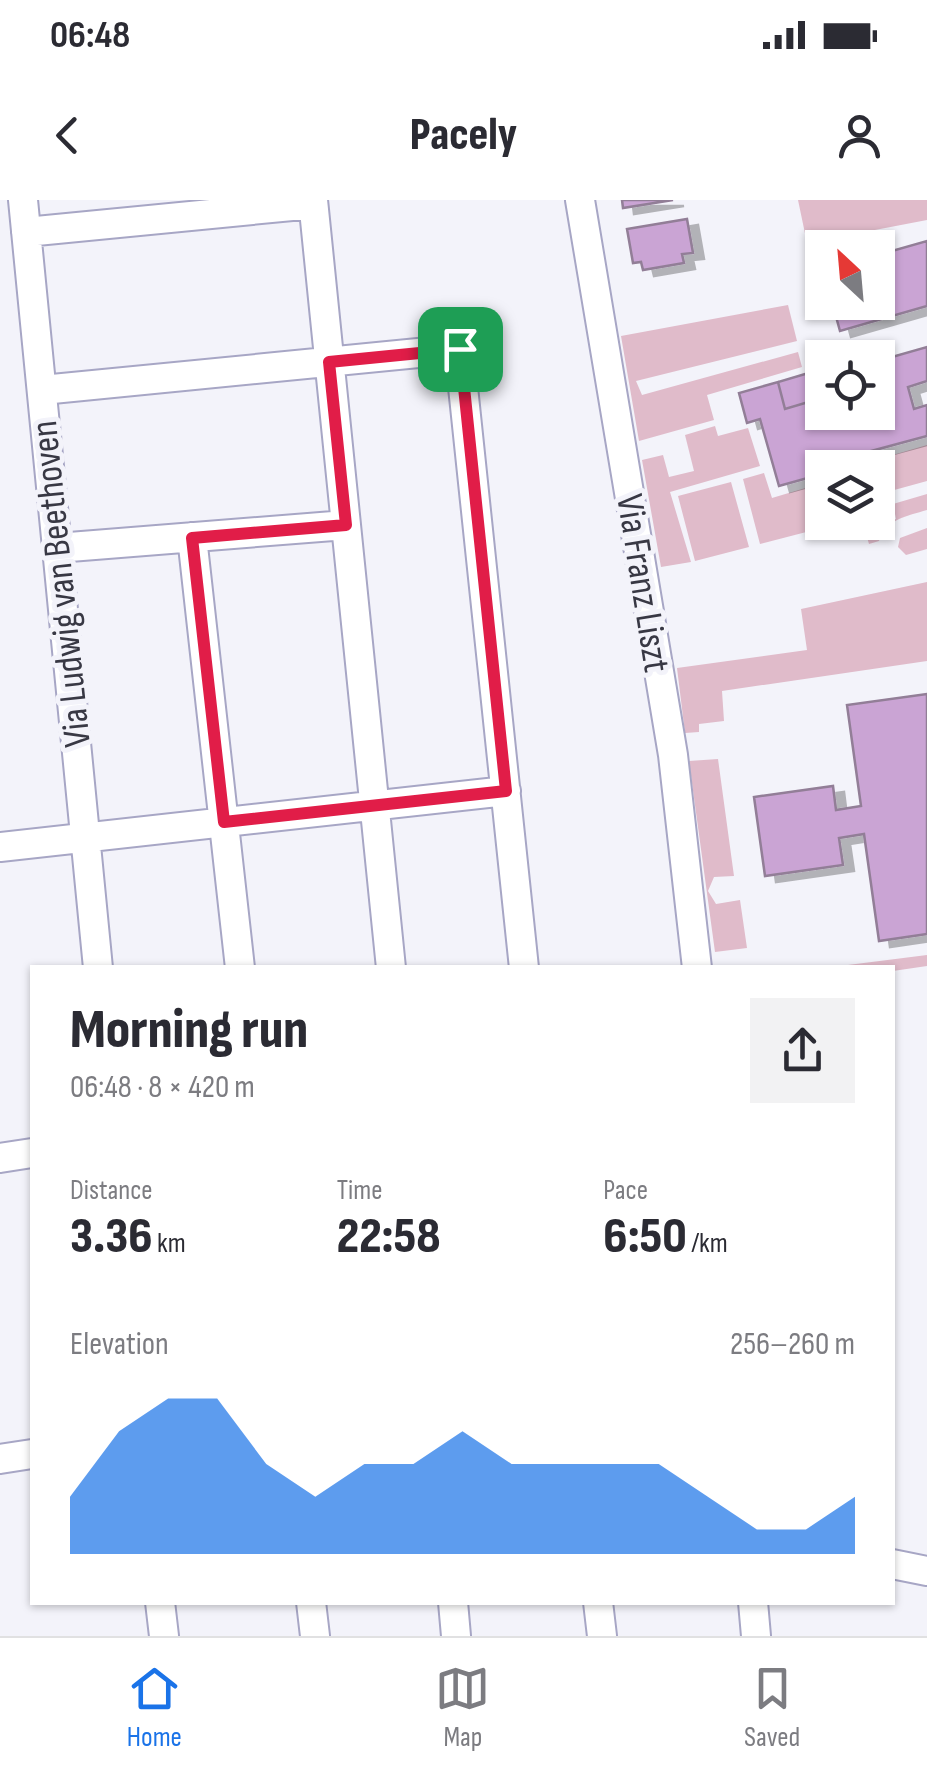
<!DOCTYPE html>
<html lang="en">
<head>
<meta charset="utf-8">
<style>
  :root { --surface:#fff; --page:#f2f2f3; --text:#2b2b33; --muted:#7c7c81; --line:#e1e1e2; --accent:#1a73e8 }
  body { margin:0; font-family:"Sofia Sans Condensed",sans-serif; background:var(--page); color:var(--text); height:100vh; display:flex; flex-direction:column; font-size:38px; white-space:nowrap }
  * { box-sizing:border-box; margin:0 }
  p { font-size:32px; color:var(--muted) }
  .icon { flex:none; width:55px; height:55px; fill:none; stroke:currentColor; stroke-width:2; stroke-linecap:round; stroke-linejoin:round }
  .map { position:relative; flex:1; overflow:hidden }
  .side { position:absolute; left:30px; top:765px; width:865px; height:640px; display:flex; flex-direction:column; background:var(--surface); border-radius:0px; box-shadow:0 2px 8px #0004 }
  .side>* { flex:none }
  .needle { width:65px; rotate:334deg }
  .controls { position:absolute; left:805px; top:30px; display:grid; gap:20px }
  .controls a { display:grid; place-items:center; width:90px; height:90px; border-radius:0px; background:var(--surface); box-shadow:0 2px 8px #0004; font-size:50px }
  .pin { position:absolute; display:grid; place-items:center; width:85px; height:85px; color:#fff; margin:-42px; border-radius:20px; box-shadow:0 5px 15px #0006 }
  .round { display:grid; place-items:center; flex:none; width:105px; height:105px; border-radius:0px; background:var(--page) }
  .summary { display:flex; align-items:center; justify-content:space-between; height:170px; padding:0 40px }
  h1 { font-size:55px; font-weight:800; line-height:75px }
  .metrics { display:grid; grid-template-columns:repeat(3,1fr); gap:15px; height:170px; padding:10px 40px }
  .metrics div { display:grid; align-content:center }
  .metrics b { font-size:50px; font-weight:800 }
  .metrics small { font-size:28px; font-weight:400 }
  .metrics p { font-size:28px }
  .chart { height:280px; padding:20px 40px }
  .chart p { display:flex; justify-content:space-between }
  .chart svg { width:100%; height:180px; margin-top:10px; fill:var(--accent); opacity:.7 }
  .status { display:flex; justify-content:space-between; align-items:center; height:70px; padding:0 50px; background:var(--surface); direction:ltr }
  .status svg { height:28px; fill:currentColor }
  header { display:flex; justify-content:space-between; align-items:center; height:130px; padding:0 40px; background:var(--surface); font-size:45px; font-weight:800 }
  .tabs { display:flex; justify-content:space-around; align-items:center; height:140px; border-top:2px solid var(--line); background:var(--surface); font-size:28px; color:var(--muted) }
  .tabs a { display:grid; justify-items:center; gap:5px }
  .tabs .on { color:var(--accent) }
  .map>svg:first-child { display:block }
</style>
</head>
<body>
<div class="status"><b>06:48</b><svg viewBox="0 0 49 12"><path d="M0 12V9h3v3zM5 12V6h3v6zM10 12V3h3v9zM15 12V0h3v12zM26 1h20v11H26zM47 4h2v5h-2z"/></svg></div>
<header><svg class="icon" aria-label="back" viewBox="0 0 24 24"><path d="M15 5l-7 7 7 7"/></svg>Pacely<svg class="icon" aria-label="person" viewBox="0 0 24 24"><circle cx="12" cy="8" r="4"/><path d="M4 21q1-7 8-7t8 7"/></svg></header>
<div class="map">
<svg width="927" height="1436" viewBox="0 0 927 1436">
  <defs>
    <filter id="shadow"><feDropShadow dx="11" dy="6" stdDeviation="0" flood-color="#0004"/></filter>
  </defs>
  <rect width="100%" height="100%" fill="#f3f3fa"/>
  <path fill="#e0bbca" d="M798,0H927V20L807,43Z
    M788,105L797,141L636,181L642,195L798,152L802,167L707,195L714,220L639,241L621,136Z
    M715,226L718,236L748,228L760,266L670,292L691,362L661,367L642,260L663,255L669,277L694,271L685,235Z
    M927,245V281L887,292L879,259Z
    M764,273L772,298L822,283V322L841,323L760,344L743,279Z
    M731,282L749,347L695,361L678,296Z
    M927,294V310C907,316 886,319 879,341L869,344L864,327L896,319L893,304Z
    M927,328V349L906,355L898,347L900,338Z
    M927,382V461L722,491L724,521L699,524V532L685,533L677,468L807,450L801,409Z
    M718,559L734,676L714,677L708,691L716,704L740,700L747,748L715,752L689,561Z
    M927,755V766L893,771L832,767Z"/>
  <path fill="#caa4d4" stroke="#927e97" stroke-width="2.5" filter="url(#shadow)" d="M622,0H673L623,8Z
    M687,19L693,53L682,54L684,63L643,70L641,62L633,63L627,29Z
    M927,41V106L840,131L832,102H878V55Z
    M927,147V181L908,187L914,209L927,205V236L864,253L868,268H822V274L779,286L760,219L747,223L739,193L778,182L785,209L822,198V212H878V161Z
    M822,169V198L785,209L778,182Z
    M927,494V734L879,741L864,634L839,638L843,665L765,676L754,597L833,586L836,610L861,606L847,505Z"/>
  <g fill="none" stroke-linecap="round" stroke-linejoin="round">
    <g stroke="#a7a6c5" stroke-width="32">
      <path id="minor" d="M23,0L98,768
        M313,0L391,768
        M580,0L673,555L697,768
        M26,32L313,4
        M42,190L459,149L524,768
        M192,337L240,768
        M57,348L346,325
        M0,647L506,591
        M0,958L32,953
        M0,1259L32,1254
        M892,1364L927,1371
        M160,1402L164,1436
        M311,1402L315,1436
        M453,1402L456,1436
        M598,1402L602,1436
        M753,1402L756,1436"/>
    </g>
    <use href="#minor" stroke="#fff" stroke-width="28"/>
  </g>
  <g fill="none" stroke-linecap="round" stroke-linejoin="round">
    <g stroke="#fff" stroke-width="20">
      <path id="route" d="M460,149L506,591L224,622L192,338L346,325L329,162Z"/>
    </g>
    <use href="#route" stroke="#e11d48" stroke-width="12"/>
  </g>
  <g text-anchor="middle" stroke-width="10" stroke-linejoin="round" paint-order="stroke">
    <g font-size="38" fill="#383844" stroke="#f3f3fa">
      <text transform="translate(644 383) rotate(81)" y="13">Via Franz Liszt</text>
      <text transform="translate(60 384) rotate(-96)" y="13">Via Ludwig van Beethoven</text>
    </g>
  </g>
</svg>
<div class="controls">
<a><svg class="needle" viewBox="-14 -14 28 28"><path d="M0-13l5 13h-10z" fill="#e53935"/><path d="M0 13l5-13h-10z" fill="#7c7c81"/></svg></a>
<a><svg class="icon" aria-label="locate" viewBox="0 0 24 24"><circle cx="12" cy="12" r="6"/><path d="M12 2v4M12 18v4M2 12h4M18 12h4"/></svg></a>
<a><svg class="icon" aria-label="layers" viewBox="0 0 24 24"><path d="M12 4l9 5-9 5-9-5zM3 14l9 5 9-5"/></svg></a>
</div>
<div class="pin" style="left:460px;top:149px;background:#1e9e55"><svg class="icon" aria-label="arrive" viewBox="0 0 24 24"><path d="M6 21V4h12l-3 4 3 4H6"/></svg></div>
<section class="side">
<div class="summary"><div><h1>Morning run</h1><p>06:48 · 8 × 420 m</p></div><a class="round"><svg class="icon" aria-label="share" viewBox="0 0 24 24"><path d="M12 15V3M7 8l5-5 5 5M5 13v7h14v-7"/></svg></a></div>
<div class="metrics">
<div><p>Distance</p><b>3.36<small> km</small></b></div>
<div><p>Time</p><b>22:58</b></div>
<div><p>Pace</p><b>6:50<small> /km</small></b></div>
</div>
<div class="chart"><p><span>Elevation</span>256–260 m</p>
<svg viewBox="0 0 160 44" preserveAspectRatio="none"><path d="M0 44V30L10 14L20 6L30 6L40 22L50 30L60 22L70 22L80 14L90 22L100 22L110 22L120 22L130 30L140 38L150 38L160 30V44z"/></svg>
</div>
</section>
</div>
<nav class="tabs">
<a class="on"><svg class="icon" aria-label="home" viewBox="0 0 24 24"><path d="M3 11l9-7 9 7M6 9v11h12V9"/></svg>Home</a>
<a><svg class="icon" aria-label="map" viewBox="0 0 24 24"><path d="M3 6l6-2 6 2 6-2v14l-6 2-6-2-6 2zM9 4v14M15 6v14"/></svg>Map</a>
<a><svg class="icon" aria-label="saved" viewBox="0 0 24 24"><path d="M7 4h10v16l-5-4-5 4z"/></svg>Saved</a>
</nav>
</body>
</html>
